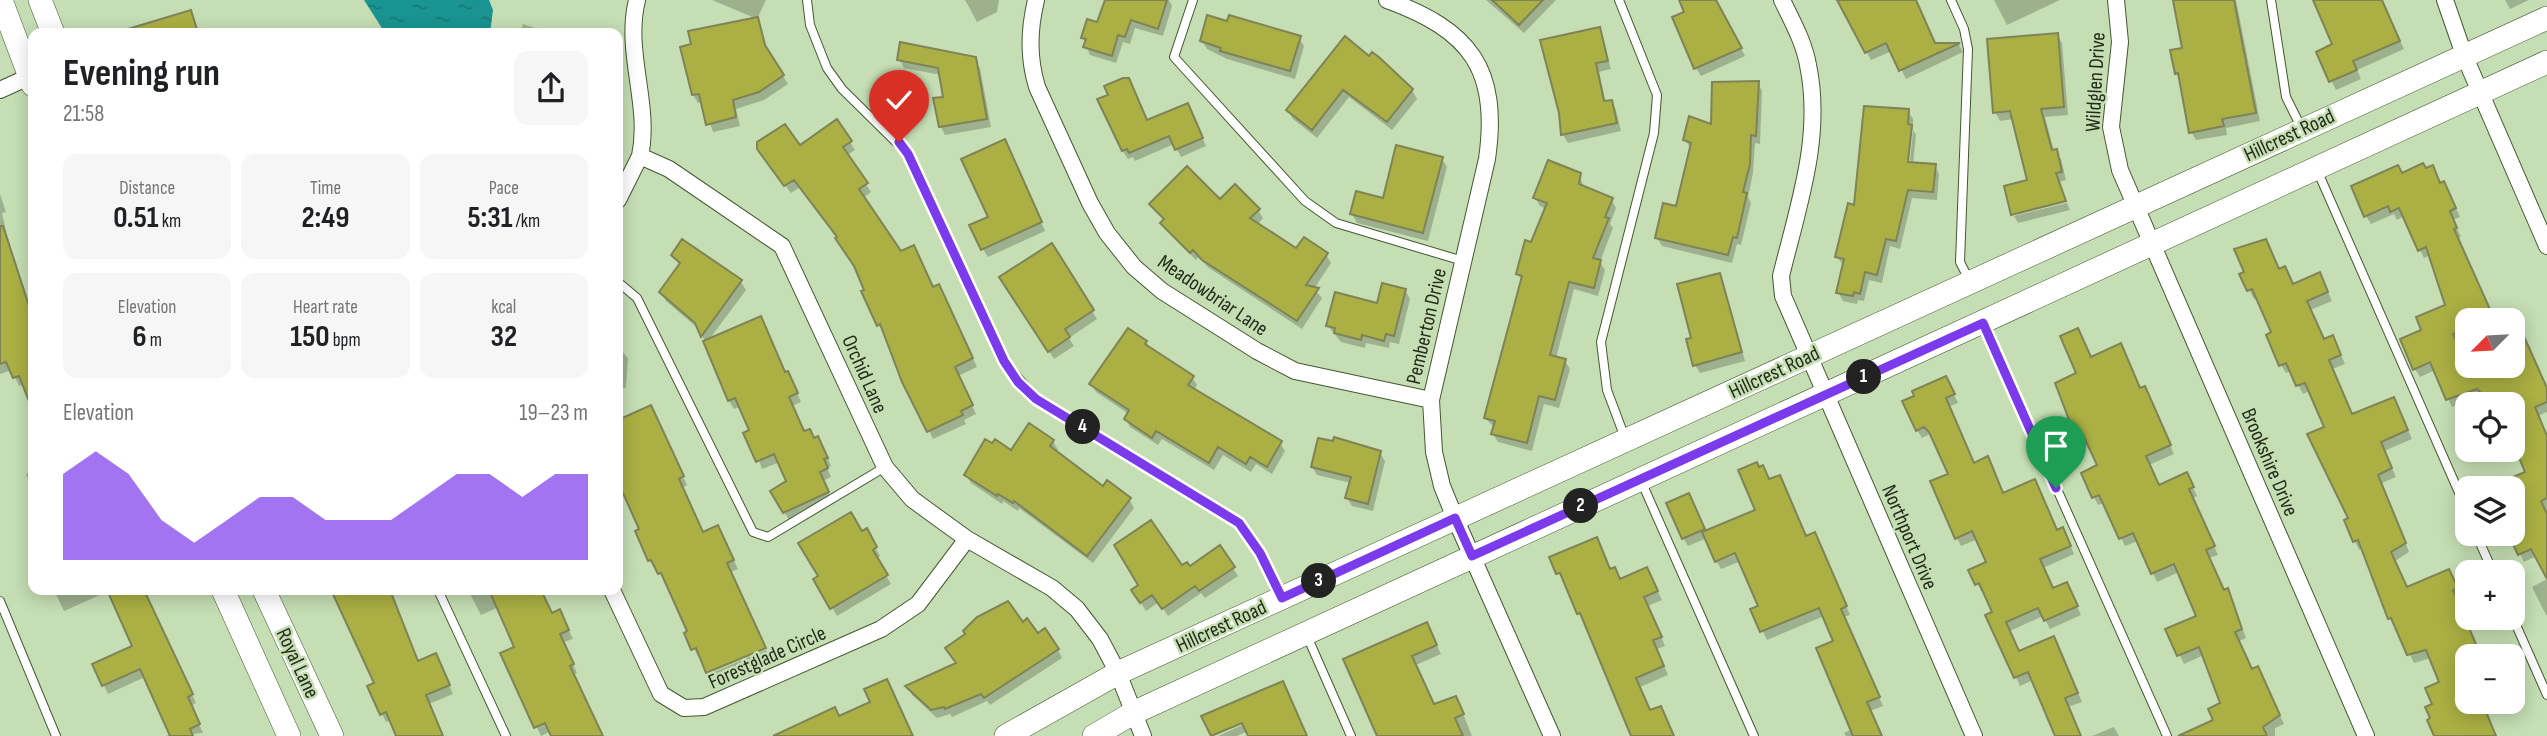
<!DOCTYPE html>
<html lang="en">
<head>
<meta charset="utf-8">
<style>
  :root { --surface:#fff; --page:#f6f6f6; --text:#202124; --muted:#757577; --accent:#7c3aed }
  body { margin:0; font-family:"Sofia Sans Condensed",sans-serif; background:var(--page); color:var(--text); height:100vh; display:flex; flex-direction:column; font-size:26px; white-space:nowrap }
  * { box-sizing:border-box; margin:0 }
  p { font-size:23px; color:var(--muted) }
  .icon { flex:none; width:38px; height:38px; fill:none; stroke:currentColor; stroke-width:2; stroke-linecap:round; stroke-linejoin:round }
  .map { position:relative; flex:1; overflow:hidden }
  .panel { position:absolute; left:28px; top:28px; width:595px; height:567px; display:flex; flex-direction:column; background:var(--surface); border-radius:14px; box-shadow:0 4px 18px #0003 }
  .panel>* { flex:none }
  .needle { width:46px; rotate:246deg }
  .buttons { position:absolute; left:2455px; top:308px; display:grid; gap:14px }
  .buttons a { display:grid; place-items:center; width:70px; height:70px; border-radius:14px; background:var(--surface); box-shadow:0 4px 18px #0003; font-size:35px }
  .pin { position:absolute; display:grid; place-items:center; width:60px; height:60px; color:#fff; margin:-72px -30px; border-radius:50% 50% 50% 0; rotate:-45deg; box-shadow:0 0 7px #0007 }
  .pin .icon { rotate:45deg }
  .km { position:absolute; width:35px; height:35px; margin:-18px; border-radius:50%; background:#222; color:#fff; font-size:19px; line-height:35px; text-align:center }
  .round { display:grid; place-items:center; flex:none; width:74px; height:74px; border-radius:14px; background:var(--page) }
  .head { display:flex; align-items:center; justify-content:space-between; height:119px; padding:0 35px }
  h1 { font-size:38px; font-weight:700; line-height:52px }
  .figures { display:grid; grid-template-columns:repeat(3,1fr); gap:10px; height:119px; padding:7px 35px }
  .figures div { display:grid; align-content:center; border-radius:14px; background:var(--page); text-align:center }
  .figures b { font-size:30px; font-weight:700 }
  .figures small { font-size:19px; font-weight:400 }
  .figures p { font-size:19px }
  .chart { height:196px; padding:14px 35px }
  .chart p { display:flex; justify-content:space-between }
  .chart svg { width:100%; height:126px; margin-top:7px; fill:var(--accent); opacity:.7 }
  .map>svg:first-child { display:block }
</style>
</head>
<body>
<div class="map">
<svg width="2547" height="736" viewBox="0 0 2547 736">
  <defs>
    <pattern id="water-ripples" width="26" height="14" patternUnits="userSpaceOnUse" patternTransform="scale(1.75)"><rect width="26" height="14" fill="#1a9491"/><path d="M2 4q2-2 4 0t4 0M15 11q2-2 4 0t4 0" fill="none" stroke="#177976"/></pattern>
  </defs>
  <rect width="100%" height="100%" fill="#c5deb3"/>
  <path fill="url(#water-ripples)" d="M364,0H489L493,10L490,33H385Z"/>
  <path fill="#0003" d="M712,0H766L757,19Z
    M965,0H999L997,12L977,22Z
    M1106,0H1169L1172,6L1163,36L1135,28L1130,44L1123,42L1116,63L1090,55L1083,38L1099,25Z
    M1486,0H1556L1524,33Z
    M1681,0H1716L1745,56L1701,76L1696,68L1686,13Z
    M1839,0H1914L1936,45H1959L1963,52L1906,79L1892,51L1871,60Z
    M1994,0H2060L2007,25Z
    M2172,0H2236L2260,121L2226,128L2227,135L2196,140L2191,132L2182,83L2176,73L2185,49Z
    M2314,0H2380L2404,49L2357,70L2361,79L2336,90L2318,53L2335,45Z
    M2505,0H2529L2510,9Z
    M190,12L199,33H154L151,24Z
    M757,19L769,54L788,84L764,100L736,109L740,126L713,132L703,102L698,103L693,95L682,48Z
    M523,24L550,33H520Z
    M1599,29L1611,69L1599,72L1606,103L1612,102L1616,110L1621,131L1568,143L1563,135Z
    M2057,35L2062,43L2068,115L2045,117L2054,151L2061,159L2066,180L2060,182L2066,200L2013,213L2029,181L2014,119L2000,121L1995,112Z
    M1299,38L1304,46L1295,79L1227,59L1207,49L1202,41Z
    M1345,39L1412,90L1417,99L1392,130L1349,97L1317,138L1293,119L1288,110Z
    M899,59H975L980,68L991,127L945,135L941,127L945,98L941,75L904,68Z
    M1758,83L1762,91L1760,144L1755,143L1753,173L1748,197L1751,203L1741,245L1737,244L1732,263L1662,246L1657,238L1678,208L1690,148L1685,139L1712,127Z
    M1099,100L1147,122L1192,114L1206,146L1181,157L1174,144L1135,161L1133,157L1128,159L1115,139Z
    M1908,111L1913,119V130L1910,127L1906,170L1909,171L1913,130L1916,135L1913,164L1935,166L1939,174L1937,200L1912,198L1900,249L1890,246L1882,283L1869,280L1864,301L1858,300L1857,304L1843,301L1838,292L1844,266L1837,257L1856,207Z
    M850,142L855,150L847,155L871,192L863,198L901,253L933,289L943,295L977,367L958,376L976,414L964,420L966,424L933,439L885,332L878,325L857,270L839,238L800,187L791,193L764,158L799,147Z
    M1009,150L1045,231L988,257L983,249Z
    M1442,159L1447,167L1428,241L1357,223L1352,214L1384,200Z
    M1579,174L1584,188L1611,199L1616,208L1610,224L1613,228L1600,262L1605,270L1598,296L1574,289L1556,358L1565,361L1570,369L1559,408L1544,404L1532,451L1498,442L1493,434L1495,428L1485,418L1522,281L1518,274L1546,209L1540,206L1535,198Z
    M2402,175L2440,185L2449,192L2460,217L2453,220L2461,237L2458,238L2494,320H2468V338L2456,342L2466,364L2513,366V345L2547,390V412L2538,416L2547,437V576L2537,556L2524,562L2510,534L2524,525L2513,499V488H2508L2506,482L2527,473L2513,419V404H2491L2483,396L2452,407L2435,370L2420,377L2415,369L2424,331L2447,306L2430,255L2424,258L2404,216L2397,220L2394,214L2371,224L2366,216Z
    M0,194L6,212L2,213L7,235L33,316V404L24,384L19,386L12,370L0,374Z
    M1220,201L1258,210L1263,218L1257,225L1297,251L1326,254L1331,263L1314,289L1322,298L1302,329L1209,268L1198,257L1196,260L1167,231L1162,223L1165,221L1152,204Z
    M2067,203L2070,210L2018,223L2014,216Z
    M682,242L741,282L746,290L708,341L785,374L792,381L801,402L792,406L804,433L823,447L831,466L827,468L831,477L823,481L832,501L789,520L772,492L788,481L780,462L762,469L741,406L734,409L729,401L700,330L666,301L661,292L680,266L673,255Z
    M2250,244L2293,286L2324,283L2332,301L2310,310L2324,341L2337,346L2345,364L2332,369L2353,416L2398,407L2412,439L2384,451L2396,477L2382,483L2409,552L2395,561L2407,589L2453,579L2461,597L2456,599L2481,656H2468V702H2482L2496,736H2436L2434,704L2442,683L2431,658L2414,663L2396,625L2389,618L2363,548L2359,550L2355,541L2327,428L2310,391L2303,394L2291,371L2286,373L2281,365L2274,333L2258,297L2254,299L2242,275L2246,273L2236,250Z
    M1052,246L1097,319L1069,338L1074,346L1054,359L1007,286Z
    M1719,275L1745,361L1700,373L1695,365L1693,339Z
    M1405,290L1410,299L1399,344L1390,342L1389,348L1366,343L1365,348L1341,342L1328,326Z
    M618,332L620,349L628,358L626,388H618Z
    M1146,342L1150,350L1192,377L1197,385L1194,390L1280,443L1285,451L1272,474L1256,464L1251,472L1223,455L1214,470L1162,439L1158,445L1130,427L1126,419L1129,414L1096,392L1091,384Z
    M2091,359L2149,397L2174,454L2149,465L2159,487L2191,483L2197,496L2193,498L2218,555L2209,558L2224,592L2227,590L2232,599L2246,638L2239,641L2252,671L2262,677L2284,724L2275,728V736H2187L2215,721L2222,704L2204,655L2184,664L2168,630L2199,617L2179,572L2157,582L2138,541L2125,546L2104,503L2098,505L2094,497L2099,466L2089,443L2083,446L2078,437L2057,383L2079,374Z
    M1950,386L1958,403L1950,406L1974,464L1992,467L2004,495L2039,489L2058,531L2067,538L2074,554L2043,568L2053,590L2071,593L2081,615L2050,629L2043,616L2010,631L2019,653L2058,647L2082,702L2068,707L2081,736H2057L2033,680L2020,686L1987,616L1994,613L1970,571L1988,562L1978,539L1961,546L1957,538L1950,475L1930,434L1922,438L1917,430Z
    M650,407L687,485L682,488L703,534L722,536L738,569L731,572L701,656L698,657L666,581L650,560L618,474V422Z
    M1053,441L1058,450L1056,453L1103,489L1129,499L1134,508L1093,563L1019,508L1018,511L1003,501L1002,504L971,483L966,475L1012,452Z
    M1380,453L1385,461L1373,511L1352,506L1347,498L1351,483L1317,475L1312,467Z
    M33,471V491L26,474Z
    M1770,481L1806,538L1819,542L1850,615L1844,617L1883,706L1870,711L1882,736H1846L1844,733L1852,729L1836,641L1824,616L1767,640L1753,610L1760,607L1741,561L1721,569L1717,562L1744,551L1705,539L1688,546L1683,538L1693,504L1706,533L1758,510Z
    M866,531L880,556L876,559L891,584L837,616L815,579Z
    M1552,558L1611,571L1621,581L1651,577L1662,600L1648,606L1665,646L1657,649L1668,675L1640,687L1650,712L1673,736H1632L1585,621Z
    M1182,567L1233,568L1238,576L1205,598L1201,593L1168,616L1159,602L1146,611L1138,598Z
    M2547,579V615H2546L2532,587Z
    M54,590H131L133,595L147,599L196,703L191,706L203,733L166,736L171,734L145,677L108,694L94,665L135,647L109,591L64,611Z
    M333,590H400L401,592L392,596L418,662L440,663L453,694L429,704L443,736H398L391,720L386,722L382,714L376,684Z
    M468,590H541L552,615L564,620L573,639L564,642L577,673L574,675L602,736H553L551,731L541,736L503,654L516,647L499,607L481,615Z
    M1022,624L1058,650L1062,658L990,705L987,701L952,717L950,714L937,718L912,695L908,687L958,664Z
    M1431,633L1441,654L1416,665L1434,706H1460L1472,736H1388L1345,660Z
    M766,650L770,657L713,681L709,674Z
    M1282,683L1305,736H1250L1248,731L1237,736H1218L1251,721Z
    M2114,727L2119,736H2092Z"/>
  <path fill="#aab043" stroke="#7f8357" stroke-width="2" d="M1105,0H1167L1158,29L1131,20L1125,37L1118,35L1112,56L1083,47L1086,39L1081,38L1087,19L1097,22Z
    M1492,0H1543L1519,25Z
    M1679,0H1716L1742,48L1694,69L1672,17L1684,12Z
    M1837,0H1916L1935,43H1960L1899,71L1886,43L1865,53Z
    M2173,0H2234L2256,113L2222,119L2224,126L2189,133L2178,73L2175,74L2170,50L2182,48Z
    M2313,0H2382L2400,41L2353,61L2357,70L2329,82L2316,52L2332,44Z
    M191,10L198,33H129L128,29Z
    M1207,15L1227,21L1229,15L1301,36L1290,71L1220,51L1221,48L1200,41Z
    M758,17L765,45L784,75L759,92L733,100L736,117L706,125L699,94L692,95L680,47L691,44L688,31Z
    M1600,27L1608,61L1596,63L1604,101L1612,100L1617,123L1561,135L1559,113L1540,40Z
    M2058,33L2064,107L2041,109L2052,150L2057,149L2062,172L2056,173L2066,201L2011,215L2004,186L2027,180L2010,111L1993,113L1987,39Z
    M1345,36L1369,56L1372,52L1380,58L1413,89L1387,122L1343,90L1312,130L1286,110Z
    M900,42L976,57L987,119L939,127L933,98L943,97L938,68L897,60Z
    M1123,78H1129L1147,120L1188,103L1203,138L1175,150L1169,136L1129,153L1127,149L1122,151L1097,99L1108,95L1104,86Z
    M1759,81L1756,136L1751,135L1750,164L1743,192L1747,193L1737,238L1733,237L1728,255L1655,238L1663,203L1676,206L1691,143L1683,140L1689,116L1711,124L1712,82Z
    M1864,106L1909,109L1908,124L1912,125L1908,162L1936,164L1933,192L1908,190L1896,241L1886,239L1877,275L1865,272L1860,294L1854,292L1853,296L1836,293L1844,259L1835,257L1848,203L1854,205Z
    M837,119L852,141L843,147L868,183L859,189L901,251L914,245L933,287L939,284L973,358L955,367L973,405L961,411L963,415L927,432L902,382L880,324L877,326L861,291L864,290L854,266L835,238L837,237L794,180L784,186L757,149V142L785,124L800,145Z
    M1005,139L1042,222L981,250L969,225L988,217L961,159Z
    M1396,145L1443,157L1423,233L1350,214L1356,191L1383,198Z
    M1548,160L1581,173L1579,184L1613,198L1605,217L1609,218L1593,258L1601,260L1594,288L1569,282L1550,355L1566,359L1555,400L1539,396L1527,443L1491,434L1495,421L1484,418L1522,276L1516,274L1525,240L1531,242L1547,203L1533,198Z
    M2423,163L2426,168L2433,165L2440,183L2444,181L2456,208L2450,211L2457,228L2454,229L2493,316L2484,320H2468V327L2453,334L2467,366H2513V312L2547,388V402L2535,407L2547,436V498L2541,501L2547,514V579L2531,549L2518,555L2508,534H2524L2513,504V477L2525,472L2513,443V404H2492L2477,389L2446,400L2430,362L2413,370L2400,339L2421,330L2416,317L2445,305L2426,247L2418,251L2399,208L2390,212L2388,206L2364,217L2351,186L2398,165L2402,173Z
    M1187,166L1220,199L1235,184L1260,209L1250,218L1296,248L1304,237L1328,253L1306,285L1319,288L1297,321L1202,260L1193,250L1190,253L1160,223L1164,219L1149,204Z
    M0,226H3L33,318L32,409L19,376L13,378L6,362L0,364Z
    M682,239L742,280L701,337L695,323L659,292L680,263L671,255Z
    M2266,239L2279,269L2285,266L2293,284L2320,272L2328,292L2307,301L2324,339L2333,335L2341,355L2329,360L2352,414L2394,397L2408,430L2381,442L2392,468L2378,475L2406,543L2391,552L2407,587L2449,569L2458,588L2453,590L2481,656H2468V702H2482L2496,736H2434L2427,720L2430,718L2425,707L2432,704L2425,688L2439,682L2426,650L2407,655L2391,618L2388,619L2358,540L2353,542L2344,520L2348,518L2307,434L2324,427L2305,383L2296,386L2286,363L2279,366L2266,335L2271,332L2252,289L2247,291L2239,274L2244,272L2234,249Z
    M1052,243L1094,310L1065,329L1070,337L1048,352L999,277Z
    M1720,273L1742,352L1693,366L1686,339L1691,338L1677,284Z
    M1382,283L1406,289L1394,336L1386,334L1384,341L1362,335L1361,340L1334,333L1335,328L1326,326L1335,292L1377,303Z
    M761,316L785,372L788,371L798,393L789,397L804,431L810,429L814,438L818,436L828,458L824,459L828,468L820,472L829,492L783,513L770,491L786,481L774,454L756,462L743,433L749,430L735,398L728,401L703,341Z
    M1128,328L1147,341L1145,344L1194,376L1188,385L1282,441L1267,467L1250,457L1246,464L1218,447L1209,463L1156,431L1152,438L1124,419L1129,410L1089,384Z
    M2078,328L2091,357L2121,343L2140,388L2145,386L2171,445L2146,456L2159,485L2187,472L2194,487L2189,489L2215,546L2206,550L2224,590L2228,588L2242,629L2235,632L2252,669L2258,666L2280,715L2263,727L2267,736H2178L2213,720L2208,709L2220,703L2199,647L2177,656L2165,629L2196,616L2174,564L2151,574L2133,533L2119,539L2099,495L2092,498L2081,473L2097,465L2083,435L2076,438L2055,383L2076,373L2060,336Z
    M1946,376L1955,394L1946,398L1974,463L1988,456L2003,493L2035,479L2057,530L2063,527L2071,546L2040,559L2053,588L2067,582L2078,606L2044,621L2038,608L2006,622L2019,651L2054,636L2078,693L2065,698L2081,736H2055L2028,672L2014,678L1985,615L1992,612L1979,583L1975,585L1968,570L1986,562L1972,531L1955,539L1930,481L1948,474L1929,432L1924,427L1916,431L1902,401L1914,396L1912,391Z
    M651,405L684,476L679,479L703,532L718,525L734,560L727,563L766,648L706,673L696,648L691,650L684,633L687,631L661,573L658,574L651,560L648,561L635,531L639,529L618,482V420Z
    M1029,423L1054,440L1050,446L1103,486L1107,480L1131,498L1087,556L1014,501L1013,503L998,494L997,496L964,475L985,439L992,443L995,439L1011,450Z
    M1334,437L1381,451L1368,504L1345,498L1351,477L1311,467L1318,438L1333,441Z
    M1757,462L1759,467L1763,465L1769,479L1780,475L1806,536L1815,532L1847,606L1841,609L1880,697L1867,702L1882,736H1853L1816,648L1833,641L1819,608L1760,632L1750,609L1758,606L1735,553L1715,562L1702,532L1755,510L1738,470Z
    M1689,493L1705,529L1682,539L1666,503Z
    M851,512L862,531L867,528L877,547L873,550L888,575L830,609L813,579L818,576L798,543Z
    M1151,520L1182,565L1187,562L1190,566L1220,545L1235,567L1199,591L1195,586L1162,609L1152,595L1140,603L1131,590L1138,585L1114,545Z
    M1597,537L1610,569L1615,567L1620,579L1647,567L1658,591L1644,597L1662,637L1653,640L1664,666L1636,678L1650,710L1661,706L1674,736H1631L1580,613L1577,614L1560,573L1556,574L1549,557Z
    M107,590H144L193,694L188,697L200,724L190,729L193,736H170L140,669L102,686L92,664L132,646Z
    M331,590H390L418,661L436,653L450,685L426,695L443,736H396L386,712L380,715L367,686L374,683Z
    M489,590H541L552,613L560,609L569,630L560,634L574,664L570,666L603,736H551L545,723L534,728L500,653L514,647Z
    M1008,601L1023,622L1027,618L1038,633L1045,628L1059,649L984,698L981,694L945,709L944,707L931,710L905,686L956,663L945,648L965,634L963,631L977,617Z
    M1427,622L1437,645L1412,656L1434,704L1456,696L1464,714L1455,718L1463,736H1377L1343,659Z
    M887,679L913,736H773L835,707L839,716L870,702L864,689Z
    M1283,681L1307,736H1248L1242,723L1211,736L1201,716Z"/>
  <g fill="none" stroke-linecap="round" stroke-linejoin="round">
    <g stroke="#435833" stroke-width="10">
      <path id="lane" d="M807,0L810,25L827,68L842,89L908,154L1004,361L1036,399L1239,523L1260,553L1280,595
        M1193,0L1174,57L1305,201L1336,223L1463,261
        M1619,0L1657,95L1654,133L1601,342L1607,390L1625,438
        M1951,0L1964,29L1968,49L1960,262L1969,280
        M2271,0L2286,97L2302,129
        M2317,170L2468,513
        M618,282L637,298L753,532L768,537L885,467
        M1983,323L2167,736
        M1642,483L1754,736
        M2476,534L2493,572
        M438,590L506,736
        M0,601L56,736
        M2513,618L2547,695
        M1307,636L1351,736"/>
    </g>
    <g stroke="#435833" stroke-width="18">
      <path id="street" d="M637,0C624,53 651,104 640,156L669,169L782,246L885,467L912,499L927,510L967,539L1052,588L1077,609L1100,639L1118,673L1143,736
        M1036,0C1029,30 1028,57 1037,87L1090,203L1107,233L1134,267L1162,291L1257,351L1295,371L1431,400
        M1387,0C1470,30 1500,69 1487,159L1431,400L1434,452L1442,486L1455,518L1552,736
        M1782,0C1792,21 1804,42 1808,65C1823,137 1798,206 1781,276L1783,296L1974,736
        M2116,0L2120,42L2111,127L2120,170L2366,736
        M2445,0L2464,55L2547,246
        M0,90L33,75
        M618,200L640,156
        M612,590L661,694L684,708L704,707L881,629L918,604L967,539"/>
    </g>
    <g stroke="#435833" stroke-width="24">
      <path id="secondary" d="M1,0L33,85
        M40,0L53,33
        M223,590L289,736
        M264,590L332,736
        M1006,736L1118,673L2547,18
        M1094,736L1133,713L2547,62"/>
    </g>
    <use href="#lane" stroke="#fff" stroke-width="8"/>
    <use href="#street" stroke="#fff" stroke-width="16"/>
    <use href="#secondary" stroke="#fff" stroke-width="23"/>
  </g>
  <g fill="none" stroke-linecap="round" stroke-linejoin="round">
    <g stroke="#fff" stroke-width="14">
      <path id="route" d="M899,142L908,154L1004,361L1018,382L1036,399L1239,523L1260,553L1282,598L1455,518L1472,556L1983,323L2056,488"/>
    </g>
    <use href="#route" stroke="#7c3aed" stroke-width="9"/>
  </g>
  <g text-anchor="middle" stroke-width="5" stroke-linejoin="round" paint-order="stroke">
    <g font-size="21" fill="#232c1b" stroke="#c5deb3">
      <text transform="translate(2095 82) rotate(-87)" y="7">Wildglen Drive</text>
      <text transform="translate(2289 135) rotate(-25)" y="7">Hillcrest Road</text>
      <text transform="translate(1213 295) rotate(34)" y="7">Meadowbriar Lane</text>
      <text transform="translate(1426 326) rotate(-77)" y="7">Pemberton Drive</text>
      <text transform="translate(1774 372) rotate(-25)" y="7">Hillcrest Road</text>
      <text transform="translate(865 374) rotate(66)" y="7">Orchid Lane</text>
      <text transform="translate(2270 462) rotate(67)" y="7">Brookshire Drive</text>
      <text transform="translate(1910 537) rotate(67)" y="7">Northport Drive</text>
      <text transform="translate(1221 626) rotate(-25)" y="7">Hillcrest Road</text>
      <text transform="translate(767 657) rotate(-24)" y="7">Forestglade Circle</text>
      <text transform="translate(298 663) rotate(65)" y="7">Royal Lane</text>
    </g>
  </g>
</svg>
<div class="buttons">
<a><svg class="needle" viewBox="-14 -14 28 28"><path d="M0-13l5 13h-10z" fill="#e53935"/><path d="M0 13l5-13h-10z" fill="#757577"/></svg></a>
<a><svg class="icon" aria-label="locate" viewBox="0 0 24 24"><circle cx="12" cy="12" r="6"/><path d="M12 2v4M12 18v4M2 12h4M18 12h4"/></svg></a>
<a><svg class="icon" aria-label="layers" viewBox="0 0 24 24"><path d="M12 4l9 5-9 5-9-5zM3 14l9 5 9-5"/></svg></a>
<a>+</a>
<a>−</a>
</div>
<div class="pin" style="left:2056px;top:488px;background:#1e9e55"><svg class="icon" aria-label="arrive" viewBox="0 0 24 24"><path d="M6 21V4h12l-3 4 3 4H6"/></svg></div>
<div class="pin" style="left:899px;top:142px;background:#d93025"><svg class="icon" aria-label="check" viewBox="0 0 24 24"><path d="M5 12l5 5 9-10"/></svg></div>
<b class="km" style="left:1864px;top:377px">1</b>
<b class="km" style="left:1581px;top:506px">2</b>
<b class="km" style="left:1319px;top:581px">3</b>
<b class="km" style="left:1083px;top:427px">4</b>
<section class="panel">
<div class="head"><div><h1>Evening run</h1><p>21:58</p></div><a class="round"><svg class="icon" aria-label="share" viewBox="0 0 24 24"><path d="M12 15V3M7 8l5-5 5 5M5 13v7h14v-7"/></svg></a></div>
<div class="figures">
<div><p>Distance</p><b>0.51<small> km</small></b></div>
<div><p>Time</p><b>2:49</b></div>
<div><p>Pace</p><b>5:31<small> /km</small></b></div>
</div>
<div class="figures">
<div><p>Elevation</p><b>6<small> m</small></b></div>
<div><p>Heart rate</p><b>150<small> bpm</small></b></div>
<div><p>kcal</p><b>32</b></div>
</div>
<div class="chart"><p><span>Elevation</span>19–23 m</p>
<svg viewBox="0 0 160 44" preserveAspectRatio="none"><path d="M0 44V14L10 6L20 14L30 30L40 38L50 30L60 22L70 22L80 30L90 30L100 30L110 22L120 14L130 14L140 22L150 14L160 14V44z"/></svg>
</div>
</section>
</div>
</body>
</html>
